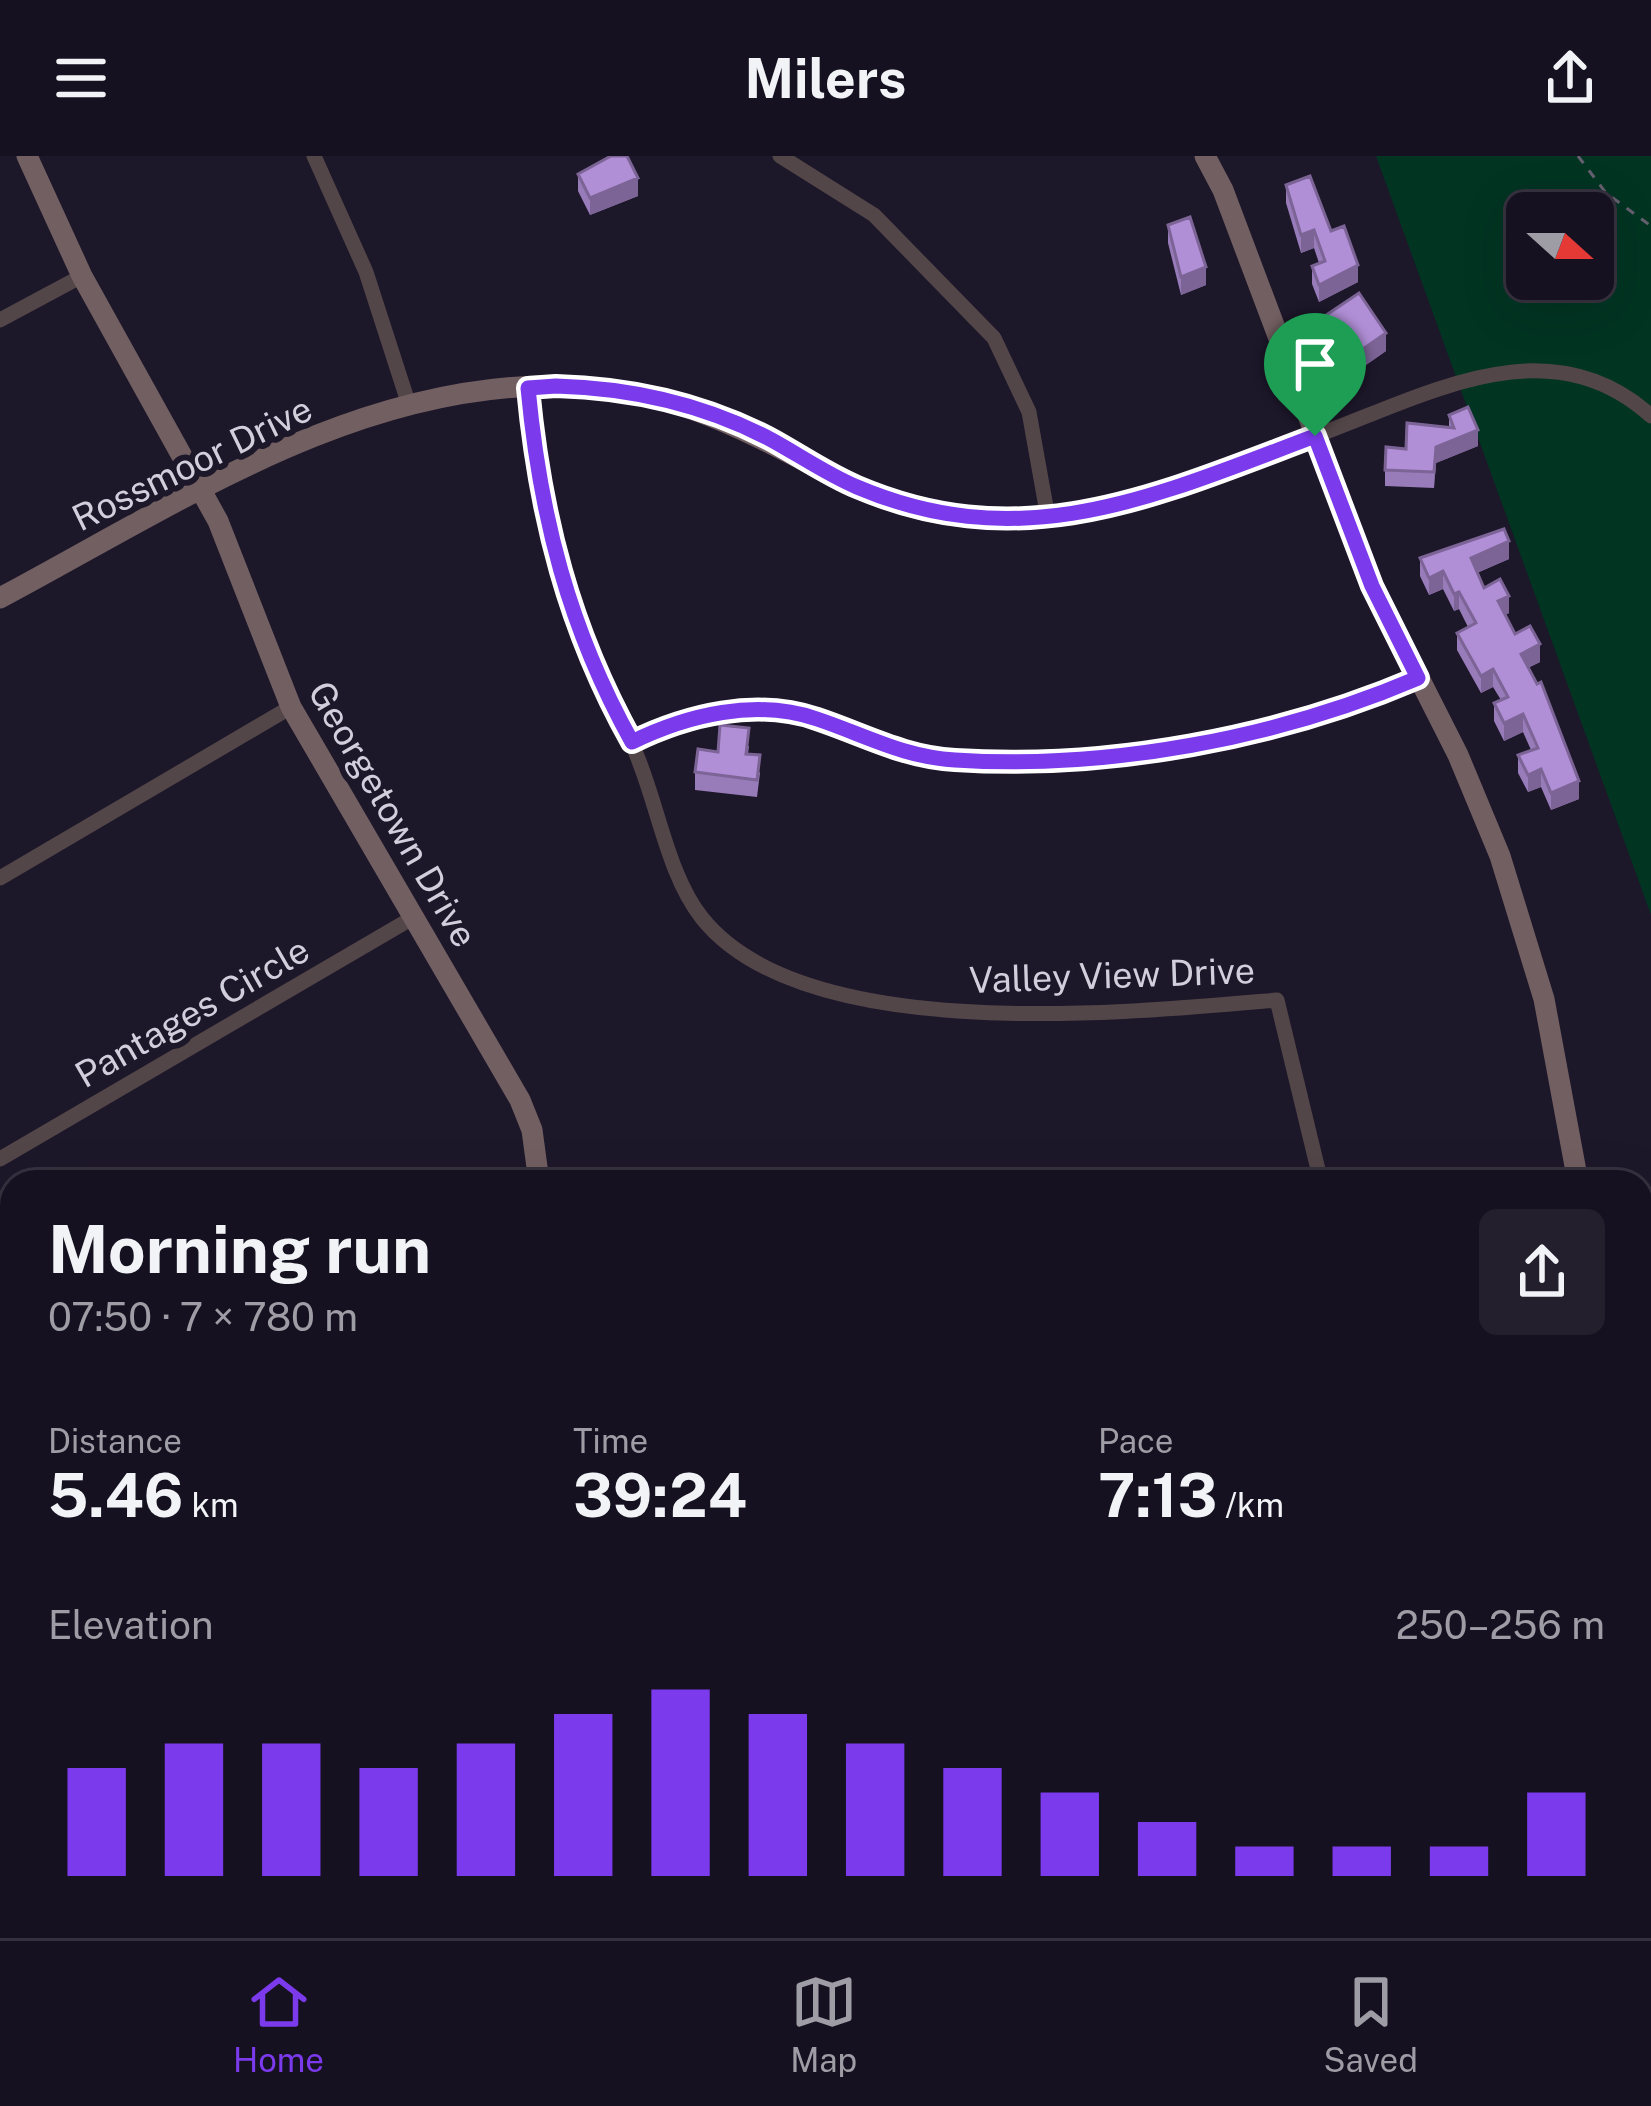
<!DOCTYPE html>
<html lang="en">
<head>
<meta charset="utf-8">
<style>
  :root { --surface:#161120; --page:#231f2d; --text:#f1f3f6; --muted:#9e9da5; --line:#35313e; --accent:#7c3aed }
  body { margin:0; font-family:"Public Sans",sans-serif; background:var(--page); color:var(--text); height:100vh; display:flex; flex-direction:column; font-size:45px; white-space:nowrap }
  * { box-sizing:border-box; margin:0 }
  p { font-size:39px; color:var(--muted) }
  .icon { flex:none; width:66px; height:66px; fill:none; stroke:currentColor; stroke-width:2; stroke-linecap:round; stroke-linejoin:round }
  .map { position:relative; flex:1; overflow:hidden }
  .sheet { position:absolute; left:0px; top:1014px; width:1653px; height:768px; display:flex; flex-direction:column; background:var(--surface); border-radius:36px 36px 0 0; box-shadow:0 12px 48px #0002,0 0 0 3px var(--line) }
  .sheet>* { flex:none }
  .needle { width:78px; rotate:111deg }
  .fabs { position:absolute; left:1506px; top:36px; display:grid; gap:24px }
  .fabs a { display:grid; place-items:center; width:108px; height:108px; border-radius:18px; background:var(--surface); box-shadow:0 12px 48px #0002,0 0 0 3px var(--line); font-size:60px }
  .pin { position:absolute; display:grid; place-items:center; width:102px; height:102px; color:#fff; margin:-123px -51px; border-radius:50% 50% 50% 0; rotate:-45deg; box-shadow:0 0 12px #0007 }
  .pin .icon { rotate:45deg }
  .round { display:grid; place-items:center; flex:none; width:126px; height:126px; border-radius:18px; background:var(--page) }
  .headline { display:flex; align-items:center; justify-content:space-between; height:204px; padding:0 48px }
  h1 { font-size:66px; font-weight:700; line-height:90px }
  .stats { display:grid; grid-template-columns:repeat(3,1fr); gap:18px; height:204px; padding:12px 48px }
  .stats div { display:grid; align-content:center }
  .stats b { font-size:60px; font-weight:700 }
  .stats small { font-size:33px; font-weight:400 }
  .stats p { font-size:33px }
  .chart { height:336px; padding:24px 48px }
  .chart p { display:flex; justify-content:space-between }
  .chart svg { width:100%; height:216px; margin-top:12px; stroke:var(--accent); stroke-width:6 }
  header { display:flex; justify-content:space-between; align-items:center; height:156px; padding:0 48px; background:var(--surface); font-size:54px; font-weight:700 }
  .menu { display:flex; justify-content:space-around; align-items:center; height:168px; border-top:3px solid var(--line); background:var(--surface); font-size:33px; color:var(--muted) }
  .menu a { display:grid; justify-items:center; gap:6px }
  .menu .selected { color:var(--accent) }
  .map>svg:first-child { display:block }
</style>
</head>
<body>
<header><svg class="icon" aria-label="menu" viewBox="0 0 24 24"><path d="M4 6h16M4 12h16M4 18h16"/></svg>Milers<svg class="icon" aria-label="share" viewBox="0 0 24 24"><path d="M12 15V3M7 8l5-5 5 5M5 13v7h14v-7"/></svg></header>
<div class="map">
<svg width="1651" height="1782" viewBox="0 0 1651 1782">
  <rect width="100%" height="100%" fill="#1d172a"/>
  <path fill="#261f38" d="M1641,1561L1651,1618V1782H1365L1363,1770H1641Z"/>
  <path fill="#023422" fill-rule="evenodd" d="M1376,0H1651V759ZM1527,57H1593V123H1527Z
    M904,1770H1363L1365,1782H895Z"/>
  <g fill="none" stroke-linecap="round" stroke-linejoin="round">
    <path stroke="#656070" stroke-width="3" stroke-dasharray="9 9" stroke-linecap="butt" d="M1578,0L1606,37L1651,70"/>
    <path stroke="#534648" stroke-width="8" d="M0,1331L12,1352
      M0,1405L12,1399
      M0,1443L12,1464
      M1641,1537L1651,1532
      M0,1616L12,1609
      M0,1664L12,1684
      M1641,1677L1651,1733
      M144,1770L151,1782
      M501,1770L508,1782
      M93,1782L115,1770
      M228,1782L250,1770"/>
    <path stroke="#534648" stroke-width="15" d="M314,0L366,116L409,249
      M780,0L874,59L994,182L1029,256L1048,362
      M0,164L82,120
      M528,232C538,332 554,429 597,522C607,544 621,564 631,586C657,640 665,715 702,762C804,890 1128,857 1277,844L1321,1026
      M1315,280C1425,240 1548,167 1651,260
      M632,587C687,559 756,542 817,563C865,579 903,601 955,604C1109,613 1277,582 1418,522
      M0,722L291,551
      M0,1003L414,761
      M669,1770L677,1782
      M719,1782L738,1770"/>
    <path stroke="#725f61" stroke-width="21" d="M27,0L82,120L218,365L291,551L520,944L532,974L539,1026
      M1205,0L1223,34L1372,429L1458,599L1500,700L1544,843L1578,1026
      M0,442C175,349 357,225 563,230C672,232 743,273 835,321C1004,409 1154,341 1315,280
      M0,1291L12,1288
      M1641,1390L1651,1448"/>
  </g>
  <path fill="#987bb9" d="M578,18L638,40L590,59L578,35Z
    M1286,29L1331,75L1358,126L1319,146L1312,128V110L1319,107L1314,92L1301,97L1286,47Z
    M1168,69L1206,129L1181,139L1168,87Z
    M1319,164L1386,177V195L1363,211L1348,191L1333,201L1319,182Z
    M1449,259L1478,290L1436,307L1434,332L1385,330V314L1406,293L1449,271Z
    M1420,402L1509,403L1477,417L1484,432L1509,457L1505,459L1515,478L1540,506L1528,512L1579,643L1551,654L1541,631L1528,636L1518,617V599L1531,594L1523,576L1504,585L1494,565V547L1501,544L1493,531L1481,537L1457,494V477L1468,471L1459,453L1454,455L1443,433L1429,439L1420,420Z
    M749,590L748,598L760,617L757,641L695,634V616L718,596Z
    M1494,1770H1544L1546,1782H1495Z"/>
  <path fill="#7c6496" d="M638,22V40L590,59V42Z
    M1314,74V92L1301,97V79Z
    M1358,109V126L1319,146V129Z
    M1206,111V129L1181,139V121Z
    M1348,174V191L1333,201V184Z
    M1386,177V195L1363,211V193Z
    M1478,274V290L1436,307L1434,332L1436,291Z
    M1509,385V403L1471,419V402Z
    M1443,415V433L1429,439V422Z
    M1459,436V453L1454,455V438Z
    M1509,440V457L1498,463V445Z
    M1540,488V506L1521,515V498Z
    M1493,513V531L1481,537V520Z
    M1523,558V576L1504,585V567Z
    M1541,613V631L1528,636V619Z
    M1579,625V643L1551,654V637Z"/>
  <path fill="#b18fd7" stroke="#7c6496" stroke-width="3" d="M611,0H627L638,22L590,42L578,18Z
    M1310,20L1331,75L1344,70L1358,109L1319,129L1312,110L1325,105L1314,74L1301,79L1286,29Z
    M1190,61L1206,111L1181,121L1168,69Z
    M1359,137L1386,177L1363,193L1348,174L1333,184L1319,164Z
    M1468,251L1478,274L1436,291L1434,316L1385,314L1386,291L1406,293L1407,267L1454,272L1449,259Z
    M1504,373L1509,385L1471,402L1484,432L1500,423L1509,440L1498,445L1515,478L1530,470L1540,488L1521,498L1537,528L1541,526L1579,625L1551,637L1541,613L1528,619L1518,599L1538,592L1523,558L1504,567L1494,547L1508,541L1493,513L1481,520L1457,477L1476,467L1459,436L1454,438L1443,415L1429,422L1420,402Z
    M720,569L749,572L746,598L760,599L757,624L695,616L698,593L718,596Z
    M1498,1770H1544L1546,1780L1501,1782Z"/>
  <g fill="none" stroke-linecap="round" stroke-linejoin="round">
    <g stroke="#fff" stroke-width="24">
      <path id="route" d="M556,230C630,232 702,248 768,282C798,298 826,318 857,331C1024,402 1158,339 1315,280L1372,430L1418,522C1278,582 1108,614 955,604C903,601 865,579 817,563C756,542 687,559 632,586C569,473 540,360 528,232Z"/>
    </g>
    <use href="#route" stroke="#7c3aed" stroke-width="15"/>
  </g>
  <g text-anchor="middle" stroke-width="12" stroke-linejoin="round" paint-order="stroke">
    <g font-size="36" fill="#d2cfdc" stroke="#1d172a">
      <text transform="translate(192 307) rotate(-26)" y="13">Rossmoor Drive</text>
      <text transform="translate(393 658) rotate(60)" y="13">Georgetown Drive</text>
      <text transform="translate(1112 819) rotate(-2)" y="13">Valley View Drive</text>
      <text transform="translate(192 856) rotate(-30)" y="13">Pantages Circle</text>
    </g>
  </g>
</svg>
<div class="fabs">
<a><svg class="needle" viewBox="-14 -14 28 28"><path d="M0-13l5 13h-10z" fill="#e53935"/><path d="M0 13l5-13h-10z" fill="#9e9da5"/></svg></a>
</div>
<div class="pin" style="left:1315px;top:280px;background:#1e9e55"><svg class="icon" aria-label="arrive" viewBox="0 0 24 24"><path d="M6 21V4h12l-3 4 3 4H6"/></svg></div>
<section class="sheet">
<div class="headline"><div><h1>Morning run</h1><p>07:50 · 7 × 780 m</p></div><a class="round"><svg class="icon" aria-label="share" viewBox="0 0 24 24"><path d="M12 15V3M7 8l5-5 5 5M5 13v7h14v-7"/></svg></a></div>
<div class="stats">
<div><p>Distance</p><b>5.46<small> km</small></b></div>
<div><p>Time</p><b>39:24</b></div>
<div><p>Pace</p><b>7:13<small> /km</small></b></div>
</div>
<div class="chart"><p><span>Elevation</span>250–256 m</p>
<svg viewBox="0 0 160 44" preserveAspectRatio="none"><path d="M5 44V22M15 44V17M25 44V17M35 44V22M45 44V17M55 44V11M65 44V6M75 44V11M85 44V17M95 44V22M105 44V27M115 44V33M125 44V38M135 44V38M145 44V38M155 44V27"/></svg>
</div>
</section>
</div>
<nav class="menu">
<a class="selected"><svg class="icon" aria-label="home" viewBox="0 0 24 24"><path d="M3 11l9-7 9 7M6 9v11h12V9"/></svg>Home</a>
<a><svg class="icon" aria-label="map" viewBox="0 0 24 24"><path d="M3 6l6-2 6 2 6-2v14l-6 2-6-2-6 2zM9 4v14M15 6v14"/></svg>Map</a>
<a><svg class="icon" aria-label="saved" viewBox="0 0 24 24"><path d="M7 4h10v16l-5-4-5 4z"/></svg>Saved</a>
</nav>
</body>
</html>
